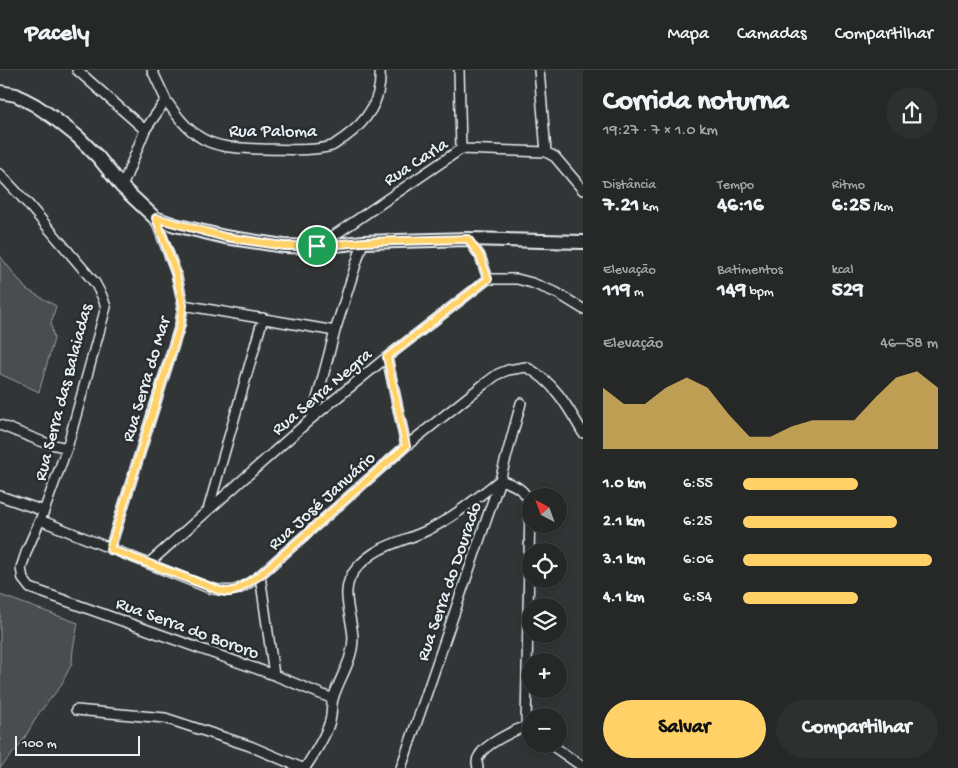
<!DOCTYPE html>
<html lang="pt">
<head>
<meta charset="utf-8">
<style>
  :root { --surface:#262828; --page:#2e3030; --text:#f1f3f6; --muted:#a4a6a8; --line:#424445; --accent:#ffd166 }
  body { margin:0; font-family:"Gochi Hand",sans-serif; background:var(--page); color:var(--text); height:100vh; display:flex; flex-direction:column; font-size:19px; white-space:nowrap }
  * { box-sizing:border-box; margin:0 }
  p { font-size:16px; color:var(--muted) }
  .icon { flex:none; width:28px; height:28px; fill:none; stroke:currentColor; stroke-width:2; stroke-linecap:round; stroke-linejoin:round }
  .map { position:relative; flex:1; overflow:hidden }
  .side { display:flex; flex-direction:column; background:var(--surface); width:375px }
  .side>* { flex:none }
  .needle { width:32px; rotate:319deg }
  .controls { position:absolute; left:522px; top:418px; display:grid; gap:10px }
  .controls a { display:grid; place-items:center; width:45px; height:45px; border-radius:50%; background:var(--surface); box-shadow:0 2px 8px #0003,0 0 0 1px var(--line); font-size:25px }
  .scale { position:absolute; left:15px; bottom:12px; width:125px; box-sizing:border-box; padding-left:5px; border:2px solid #e8f1f8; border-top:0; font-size:14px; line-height:18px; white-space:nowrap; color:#e8f1f8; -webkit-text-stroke:4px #2a2d2e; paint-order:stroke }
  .pin { position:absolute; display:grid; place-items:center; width:42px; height:42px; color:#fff; margin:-21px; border:2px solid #fff; border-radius:50%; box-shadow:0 1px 5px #0007 }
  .round { display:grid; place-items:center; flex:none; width:52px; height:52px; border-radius:26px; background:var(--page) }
  .overview { display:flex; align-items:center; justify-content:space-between; height:85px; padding:0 20px }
  h1 { font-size:28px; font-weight:700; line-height:38px }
  .figures { display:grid; grid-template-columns:repeat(3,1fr); gap:8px; height:85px; padding:5px 20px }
  .figures div { display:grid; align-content:center }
  .figures b { font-size:21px; font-weight:700 }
  .figures small { font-size:14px; font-weight:400 }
  .figures p { font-size:14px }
  .chart { height:140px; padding:10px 20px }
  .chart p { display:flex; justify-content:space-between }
  .chart svg { width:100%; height:90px; margin-top:5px; fill:var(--accent); opacity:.7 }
  .primary-button { display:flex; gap:10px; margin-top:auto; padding:10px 20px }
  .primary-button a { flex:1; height:58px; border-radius:30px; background:var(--accent); color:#111; font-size:20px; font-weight:700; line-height:58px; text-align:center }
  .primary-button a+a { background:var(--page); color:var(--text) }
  ul { padding:0 20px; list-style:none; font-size:16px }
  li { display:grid; grid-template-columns:80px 60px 1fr; align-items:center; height:38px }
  li i { height:12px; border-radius:6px; background:var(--accent) }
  header { display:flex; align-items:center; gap:30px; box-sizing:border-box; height:70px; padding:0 25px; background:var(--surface); border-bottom:1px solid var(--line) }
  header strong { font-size:24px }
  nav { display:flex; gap:28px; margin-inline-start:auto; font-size:18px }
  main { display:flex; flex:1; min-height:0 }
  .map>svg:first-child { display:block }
</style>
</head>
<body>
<header>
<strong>Pacely</strong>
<nav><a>Mapa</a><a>Camadas</a><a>Compartilhar</a></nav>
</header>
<main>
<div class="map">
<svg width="583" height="698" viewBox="0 0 583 698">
  <rect width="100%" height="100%" fill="#323536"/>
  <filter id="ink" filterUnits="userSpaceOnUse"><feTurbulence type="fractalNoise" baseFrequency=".02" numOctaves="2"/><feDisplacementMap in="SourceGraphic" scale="10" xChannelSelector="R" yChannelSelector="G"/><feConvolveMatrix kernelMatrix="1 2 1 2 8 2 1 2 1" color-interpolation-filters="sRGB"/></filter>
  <g filter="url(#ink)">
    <path fill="#494d4f" stroke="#989fa4" d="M0,186L26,219L56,236L51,254L54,269L39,322L0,304Z
      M0,525L78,553L73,579L72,593L60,617L39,643L21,674L0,698Z"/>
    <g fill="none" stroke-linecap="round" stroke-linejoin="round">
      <g stroke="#e8f1f8" stroke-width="12">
        <path id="street" d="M77,0L145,60
          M459,0L461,79
          M539,0L546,82
          M166,30C176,45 187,60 203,69C221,79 242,78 263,79C286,79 309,82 332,76C336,74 340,70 344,68C368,51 382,29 380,0
          M0,104L28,134L95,213L102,226L106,237L67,378L44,441L27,480L21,498L23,509L30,518L274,605L333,629
          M122,117L145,60L166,30L152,0
          M468,169L480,186L488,209
          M317,177L461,79L546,82L555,87L583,120
          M183,235L335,261
          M387,287L406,376
          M312,348L335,261L363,172
          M0,355L43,372L67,378
          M500,410C514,414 526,420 530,434L526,656
          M0,426L44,441
          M208,440L263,248
          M40,450L209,518C235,524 240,520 260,505L406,376L483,315L498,304L508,300L526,297C554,311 568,337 583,363
          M110,479L180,255L183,235L176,203L155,148
          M149,493L312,348L387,287L488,209H517L532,213L557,223L583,239
          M260,505L274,605
          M76,640L165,648L250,676L302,698
          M550,674L583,697
          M305,698C314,684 325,668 330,651C332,644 331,636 333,629C339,608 353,591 353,568C352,544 338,519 356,499C377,474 401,473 428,460C454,447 477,428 500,410
          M401,698L500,410L521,333
          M478,698C477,694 476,690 479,686C485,674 513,661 526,656"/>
      </g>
      <g stroke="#e8f1f8" stroke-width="16">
        <path id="secondary" d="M0,22L16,25L35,35L54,48L78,67L98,87L122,117L155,148L175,155L225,167L284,176L317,177L363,172L468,169L583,172"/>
      </g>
      <use href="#street" stroke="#2a2d2e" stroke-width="9"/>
      <use href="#secondary" stroke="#2a2d2e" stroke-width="12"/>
    </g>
  </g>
  <g fill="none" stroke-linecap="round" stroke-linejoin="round" filter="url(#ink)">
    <g stroke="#fff" stroke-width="10">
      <path id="route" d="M156,148L225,167L284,176H317L363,172L468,169L480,186L488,209L387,287L406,376L260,505L237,520L228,522L221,521L110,479L180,255L183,235L176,204Z"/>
    </g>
    <use href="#route" stroke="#ffd166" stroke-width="6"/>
  </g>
  <g text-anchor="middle" stroke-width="5" stroke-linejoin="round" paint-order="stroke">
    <g font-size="18" fill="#e8f1f8" stroke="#2a2d2e">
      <text x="273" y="66">Rua Paloma</text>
      <text transform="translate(415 91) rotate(-33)" y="6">Rua Carla</text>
      <text transform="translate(145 309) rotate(-73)" y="6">Rua Serra do Mar</text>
      <text transform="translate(321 321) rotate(-40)" y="6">Rua Serra Negra</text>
      <text transform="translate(62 322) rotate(-75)" y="6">Rua Serra das Balaiadas</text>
      <text transform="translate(321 430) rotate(-42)" y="6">Rua José Januário</text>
      <text transform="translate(448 511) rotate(-71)" y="6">Rua Serra do Dourado</text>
      <text transform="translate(188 557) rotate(20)" y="6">Rua Serra do Bororo</text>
    </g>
  </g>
</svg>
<div class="controls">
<a><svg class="needle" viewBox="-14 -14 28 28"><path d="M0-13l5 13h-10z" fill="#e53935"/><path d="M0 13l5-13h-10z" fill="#a4a6a8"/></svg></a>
<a><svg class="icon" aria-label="locate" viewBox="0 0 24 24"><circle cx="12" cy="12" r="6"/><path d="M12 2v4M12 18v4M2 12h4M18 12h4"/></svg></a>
<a><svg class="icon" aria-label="layers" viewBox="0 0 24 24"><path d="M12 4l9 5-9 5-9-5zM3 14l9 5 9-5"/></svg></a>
<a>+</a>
<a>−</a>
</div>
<div class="scale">100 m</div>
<div class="pin" style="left:317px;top:176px;background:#1e9e55"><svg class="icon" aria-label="arrive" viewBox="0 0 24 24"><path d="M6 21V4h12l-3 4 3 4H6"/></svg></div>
</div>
<section class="side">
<div class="overview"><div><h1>Corrida noturna</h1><p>19:27 · 7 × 1.0 km</p></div><a class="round"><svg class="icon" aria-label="share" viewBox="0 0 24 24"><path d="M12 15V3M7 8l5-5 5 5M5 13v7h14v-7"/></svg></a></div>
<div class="figures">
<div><p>Distância</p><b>7.21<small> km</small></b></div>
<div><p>Tempo</p><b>46:16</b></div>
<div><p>Ritmo</p><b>6:25<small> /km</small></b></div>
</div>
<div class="figures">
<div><p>Elevação</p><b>119<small> m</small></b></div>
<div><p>Batimentos</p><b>149<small> bpm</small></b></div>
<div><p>kcal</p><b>529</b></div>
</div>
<div class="chart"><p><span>Elevação</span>46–58 m</p>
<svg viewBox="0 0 160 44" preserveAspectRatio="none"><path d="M0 44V14L10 22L20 22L30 14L40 9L50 14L60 27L70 38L80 38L90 33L100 30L110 30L120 30L130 19L140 9L150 6L160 14V44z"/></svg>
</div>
<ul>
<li><b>1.0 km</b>6:55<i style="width:59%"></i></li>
<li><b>2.1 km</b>6:25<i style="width:79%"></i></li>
<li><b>3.1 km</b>6:06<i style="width:97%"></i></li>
<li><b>4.1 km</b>6:54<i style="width:59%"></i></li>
</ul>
<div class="primary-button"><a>Salvar</a><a>Compartilhar</a></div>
</section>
</main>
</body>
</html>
